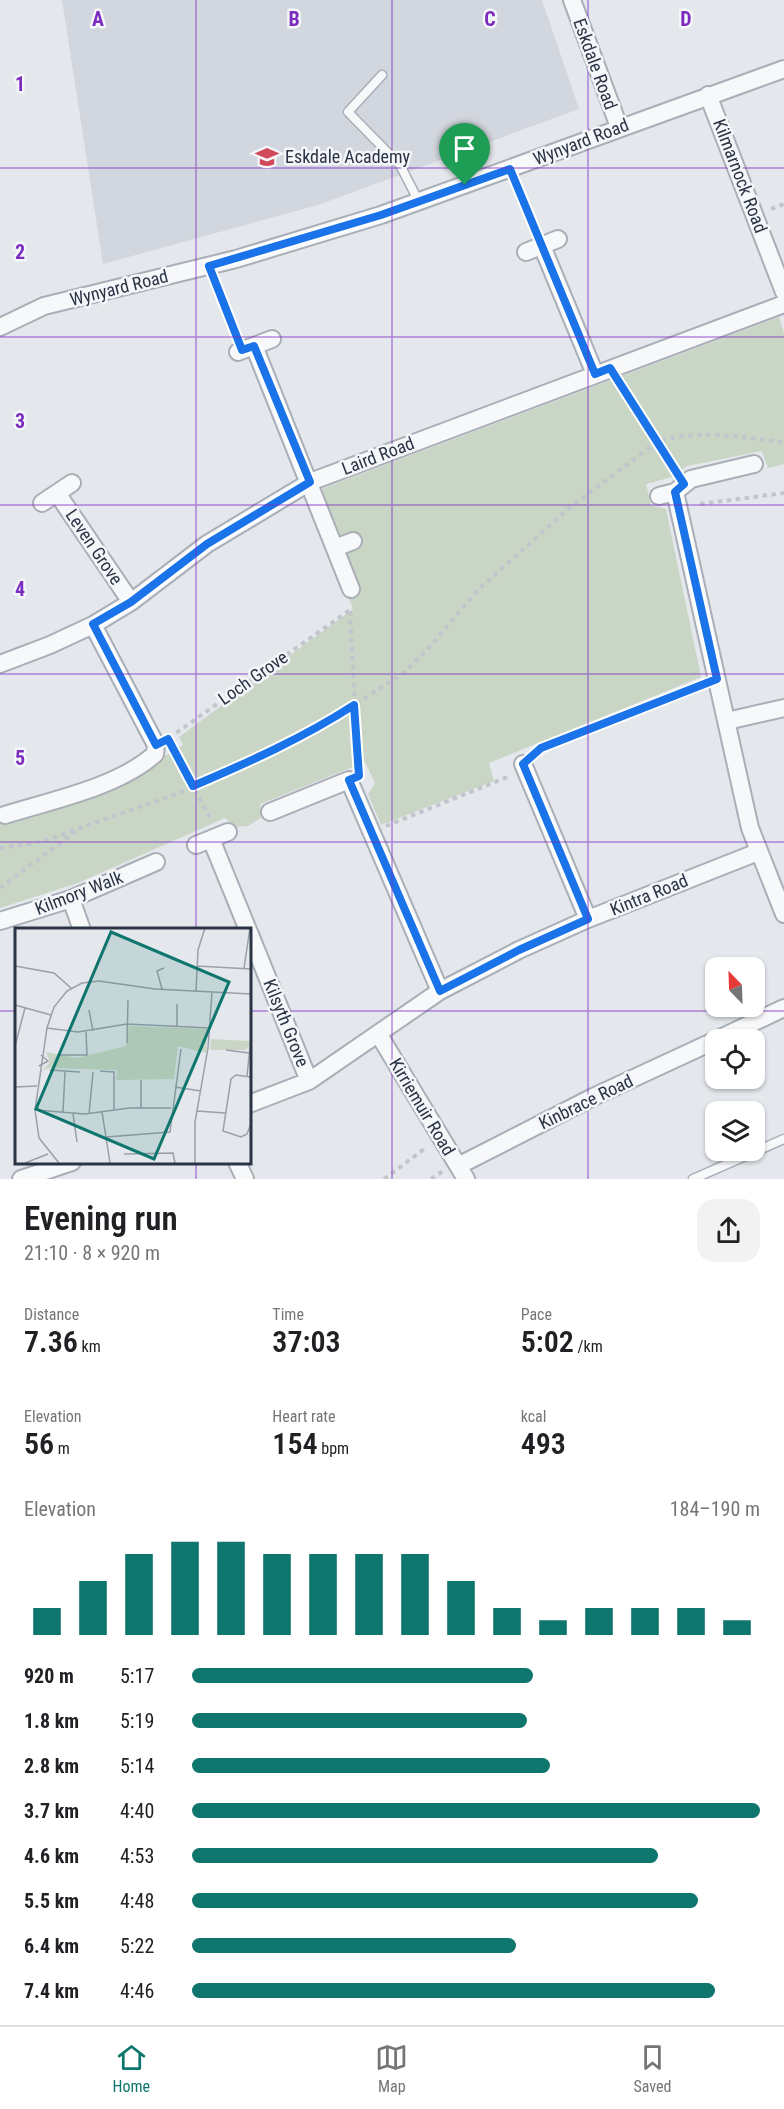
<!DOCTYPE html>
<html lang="en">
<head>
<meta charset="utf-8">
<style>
  :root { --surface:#fff; --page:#f2f2f2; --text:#202124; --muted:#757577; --line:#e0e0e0; --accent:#0f766e }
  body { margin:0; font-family:"Roboto Condensed",sans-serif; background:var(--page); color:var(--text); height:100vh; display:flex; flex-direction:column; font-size:22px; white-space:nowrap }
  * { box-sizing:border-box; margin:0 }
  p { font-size:20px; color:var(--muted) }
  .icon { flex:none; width:33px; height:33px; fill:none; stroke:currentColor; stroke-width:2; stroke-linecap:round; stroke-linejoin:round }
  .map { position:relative; height:1179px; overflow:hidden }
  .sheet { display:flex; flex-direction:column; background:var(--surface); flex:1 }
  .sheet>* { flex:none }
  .needle { width:39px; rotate:337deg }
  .tools { position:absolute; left:705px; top:957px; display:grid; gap:12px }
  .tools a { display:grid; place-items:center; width:60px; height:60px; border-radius:12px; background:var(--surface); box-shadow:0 2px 4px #0004; font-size:30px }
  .pin { position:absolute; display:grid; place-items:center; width:51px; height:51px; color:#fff; margin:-62px -26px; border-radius:50% 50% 50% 0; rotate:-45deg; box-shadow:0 0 6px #0007 }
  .pin .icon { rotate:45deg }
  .round { display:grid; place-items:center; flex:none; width:63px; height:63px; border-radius:18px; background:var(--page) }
  .head { display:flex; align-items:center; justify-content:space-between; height:102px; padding:0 24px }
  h1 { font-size:33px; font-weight:600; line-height:45px }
  .stats { display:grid; grid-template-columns:repeat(3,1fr); gap:9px; height:102px; padding:6px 24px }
  .stats div { display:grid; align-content:center }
  .stats b { font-size:30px; font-weight:600 }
  .stats small { font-size:16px; font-weight:400 }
  .stats p { font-size:16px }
  .chart { height:168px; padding:12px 24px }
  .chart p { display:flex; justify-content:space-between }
  .chart svg { width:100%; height:108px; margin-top:6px; stroke:var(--accent); stroke-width:6 }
  ul { padding:0 24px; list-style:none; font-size:20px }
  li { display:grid; grid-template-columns:96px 72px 1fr; align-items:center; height:45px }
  li i { height:15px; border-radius:8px; background:var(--accent) }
  .tabs { display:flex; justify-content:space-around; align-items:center; height:84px; border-top:2px solid var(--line); background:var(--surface); font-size:16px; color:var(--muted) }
  .tabs a { display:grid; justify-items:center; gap:3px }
  .tabs .selected { color:var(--accent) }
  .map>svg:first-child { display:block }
</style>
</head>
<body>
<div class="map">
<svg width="784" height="1179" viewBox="0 0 784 1179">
  <rect width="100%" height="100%" fill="#e4e7ec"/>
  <path fill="#d2d6de" d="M62,0H542L579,109L318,205L103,264Z"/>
  <path fill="#c9d6c5" d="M779,317L784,333V464L768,468L762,451L687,466L672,477L646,484L651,505L666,509L701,677L489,763L494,781L381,825L368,794L375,783L365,762L260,804L262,817L248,826L235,827L225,818L78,883L0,908V808L3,823L104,792L183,745L179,737L353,609L349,598L361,590L321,489Z"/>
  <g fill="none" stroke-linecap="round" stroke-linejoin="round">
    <g stroke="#a9aeb7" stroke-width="11">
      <path id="lane" d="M382,75L348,112L400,165L419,202
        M693,1179L784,1139"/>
    </g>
    <g stroke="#a9aeb7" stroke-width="20">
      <path id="street" d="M572,0L619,127
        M708,95L784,292
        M542,246L595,374
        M526,252L558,239
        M0,327L44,306L236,259L381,215L784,69
        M254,346L351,589
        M238,352L272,339
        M675,492L750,828L784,914
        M57,493L131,602
        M659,496L675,492L691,479L754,464
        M42,503L72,483
        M335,548L353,541
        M0,664L50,645L93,625L131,602L207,544L310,482L784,304
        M727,721L784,708
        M523,764L588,919
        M270,812L349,780L440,991
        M5,815C53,800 118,787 155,754L156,745L93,625
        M228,832L211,839L248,930
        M196,845L211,839
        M71,899L82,930
        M0,921L71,899L156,862
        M249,932L309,1081
        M379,1035L466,1179
        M716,1040L784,1008
        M249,1104L309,1081L440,991L519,950L588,919L758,852
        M237,1162L245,1179
        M458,1166L593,1097L716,1040
        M21,1179L72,1162"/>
    </g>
    <path stroke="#c2c5cb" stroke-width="4" stroke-dasharray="4.5 4.5" stroke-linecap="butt" d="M516,183L536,232
      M771,209L784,204
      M215,281L236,335
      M620,384L676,471
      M700,504L784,493
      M350,611L358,765
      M169,738L350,610
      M174,750L211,820
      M534,754L541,748L702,685
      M386,826L510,776
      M0,848L41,842L176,794L257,759L317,729L402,674L427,650L477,591L568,509L657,442C698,428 742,438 784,442
      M0,888L76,831
      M384,1179L427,1147
      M431,1179L443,1171"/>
    <use href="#lane" stroke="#f7f8fa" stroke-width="8"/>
    <use href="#street" stroke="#f7f8fa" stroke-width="16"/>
  </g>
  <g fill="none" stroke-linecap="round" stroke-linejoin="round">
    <g stroke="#fff" stroke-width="12">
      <path id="route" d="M510,169L595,374L610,368L684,484L675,492L717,679L541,748L523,764L588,919L519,950L440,991L349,780L359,776L354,705C303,738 249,762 193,786L168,739L156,745L93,624L131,602L207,544L310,482L254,346L242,350L209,266L381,215Z"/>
    </g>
    <use href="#route" stroke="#1a73e8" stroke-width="8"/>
  </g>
  <path fill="none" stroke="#7b2cbf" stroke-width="1.5" stroke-opacity="0.55" d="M196,0V930M392,0V1179M588,0V1179M0,168H784M0,337H784M0,505H784M0,674H784M0,842H784M0,1011H16M249,1011H784M196,1162V1179"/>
  <defs>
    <g id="school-bare" transform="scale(1.8)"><path d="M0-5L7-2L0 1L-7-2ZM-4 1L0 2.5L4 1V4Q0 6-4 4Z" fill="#d1495b" stroke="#f4f6f9" stroke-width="2.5" paint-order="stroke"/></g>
  </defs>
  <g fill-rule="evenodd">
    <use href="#school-bare" x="267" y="157"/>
  </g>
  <g text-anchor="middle" stroke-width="5" stroke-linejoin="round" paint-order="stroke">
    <g font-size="18" fill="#2b3445" stroke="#f4f6f9">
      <text transform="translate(595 64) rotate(70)" y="6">Eskdale Road</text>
      <text transform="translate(581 142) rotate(-21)" y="6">Wynyard Road</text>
      <text transform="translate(740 176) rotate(69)" y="6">Kilmarnock Road</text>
      <text transform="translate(119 288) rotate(-14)" y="6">Wynyard Road</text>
      <text transform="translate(378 456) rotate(-21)" y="6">Laird Road</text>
      <text transform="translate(94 547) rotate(56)" y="6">Leven Grove</text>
      <text transform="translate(253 678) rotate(-35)" y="6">Loch Grove</text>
      <text transform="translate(79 893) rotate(-21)" y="6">Kilmory Walk</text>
      <text transform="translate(649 895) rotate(-22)" y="6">Kintra Road</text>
      <text transform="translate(286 1023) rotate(68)" y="6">Kilsyth Grove</text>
      <text transform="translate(586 1102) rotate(-26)" y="6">Kinbrace Road</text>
      <text transform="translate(422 1107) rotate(59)" y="6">Kirriemuir Road</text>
    </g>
    <g font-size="18" fill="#2b3445" stroke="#f4f6f9" text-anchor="start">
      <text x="285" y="163">Eskdale Academy</text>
    </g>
  </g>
  <g transform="translate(15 928)">
    <rect width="236" height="236" fill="#e4e7ec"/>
    <path d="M114,98L193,101L191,125L163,118L159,151L101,152L102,142L34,140L27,143L35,134L31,124L62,130L111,118ZM196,111L235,113V118L230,122H195Z" fill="#c9d6c5"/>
    <path fill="none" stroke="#9a9fa9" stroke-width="1.5" d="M0,38L39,45L56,60M182,38L236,41M229,40L235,0M147,61L142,43L149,40M181,63L183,22L190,0M0,77L36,87M74,82L78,103M162,98V76M32,100L63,104L112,96L195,100M112,115L113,72M0,118L10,80M211,122L234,125M45,127H72L71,104M24,138L33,133L26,127M35,142L65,144M85,143L99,144V181M232,148L235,119M236,149L221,147L216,151L208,203L226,209L232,206L236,196M0,159L22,158M160,159L186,163M126,180V152M21,182L70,186L114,180H156M182,183L210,185M48,184L50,144M87,184L95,235M58,186L62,214M74,186L78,144M91,209L155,204L166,121M109,226L158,225L160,235M10,235L33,226M44,235L24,210L20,182L32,100L39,79L52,63L67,55L84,53L140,61L236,66M180,235V194L193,120L197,64"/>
    <path fill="#0f766e" fill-opacity="0.15" stroke="#0f766e" stroke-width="3" d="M96,4L214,54L139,231L21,181Z"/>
    <rect width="236" height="236" fill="none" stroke="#2b3445" stroke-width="3"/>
  </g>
  <g font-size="20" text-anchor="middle" font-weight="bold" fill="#7b2cbf" stroke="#f4f6f9" stroke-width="5" stroke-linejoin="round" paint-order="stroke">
    <text x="98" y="26">A</text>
    <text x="294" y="26">B</text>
    <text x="490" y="26">C</text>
    <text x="686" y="26">D</text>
    <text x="20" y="91">1</text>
    <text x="20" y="259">2</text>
    <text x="20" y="428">3</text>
    <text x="20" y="596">4</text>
    <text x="20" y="765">5</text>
  </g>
</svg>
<div class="tools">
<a><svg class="needle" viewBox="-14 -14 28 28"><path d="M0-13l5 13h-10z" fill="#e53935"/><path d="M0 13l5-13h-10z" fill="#757577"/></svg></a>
<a><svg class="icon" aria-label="locate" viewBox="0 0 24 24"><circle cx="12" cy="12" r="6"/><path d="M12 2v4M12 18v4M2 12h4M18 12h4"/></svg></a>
<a><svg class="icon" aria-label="layers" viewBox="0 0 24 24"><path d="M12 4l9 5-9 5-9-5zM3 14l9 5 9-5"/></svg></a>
</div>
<div class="pin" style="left:465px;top:185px;background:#1e9e55"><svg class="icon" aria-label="arrive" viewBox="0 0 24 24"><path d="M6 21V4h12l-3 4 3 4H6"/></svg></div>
</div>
<section class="sheet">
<div class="head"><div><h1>Evening run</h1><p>21:10 · 8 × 920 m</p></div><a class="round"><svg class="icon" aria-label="share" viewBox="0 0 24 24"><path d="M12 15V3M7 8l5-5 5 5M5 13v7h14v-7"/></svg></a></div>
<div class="stats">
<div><p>Distance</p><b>7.36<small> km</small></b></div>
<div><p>Time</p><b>37:03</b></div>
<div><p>Pace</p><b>5:02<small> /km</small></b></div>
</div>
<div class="stats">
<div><p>Elevation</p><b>56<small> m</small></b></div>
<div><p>Heart rate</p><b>154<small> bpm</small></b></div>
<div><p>kcal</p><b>493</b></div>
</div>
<div class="chart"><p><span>Elevation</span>184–190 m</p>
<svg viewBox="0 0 160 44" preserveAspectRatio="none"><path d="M5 44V33M15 44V22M25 44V11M35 44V6M45 44V6M55 44V11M65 44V11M75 44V11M85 44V11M95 44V22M105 44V33M115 44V38M125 44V33M135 44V33M145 44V33M155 44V38"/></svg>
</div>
<ul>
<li><b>920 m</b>5:17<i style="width:60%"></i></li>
<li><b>1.8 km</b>5:19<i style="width:59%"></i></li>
<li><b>2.8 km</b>5:14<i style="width:63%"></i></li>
<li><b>3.7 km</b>4:40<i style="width:100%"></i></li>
<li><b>4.6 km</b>4:53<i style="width:82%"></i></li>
<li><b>5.5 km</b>4:48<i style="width:89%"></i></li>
<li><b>6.4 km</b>5:22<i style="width:57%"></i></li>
<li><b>7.4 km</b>4:46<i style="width:92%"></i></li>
</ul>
</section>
<nav class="tabs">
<a class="selected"><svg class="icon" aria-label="home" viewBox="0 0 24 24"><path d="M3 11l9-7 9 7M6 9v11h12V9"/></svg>Home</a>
<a><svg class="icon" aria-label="map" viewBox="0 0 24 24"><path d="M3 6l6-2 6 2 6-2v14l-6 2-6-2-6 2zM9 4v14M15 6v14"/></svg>Map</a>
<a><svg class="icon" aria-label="saved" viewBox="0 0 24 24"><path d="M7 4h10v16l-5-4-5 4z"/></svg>Saved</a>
</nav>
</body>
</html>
